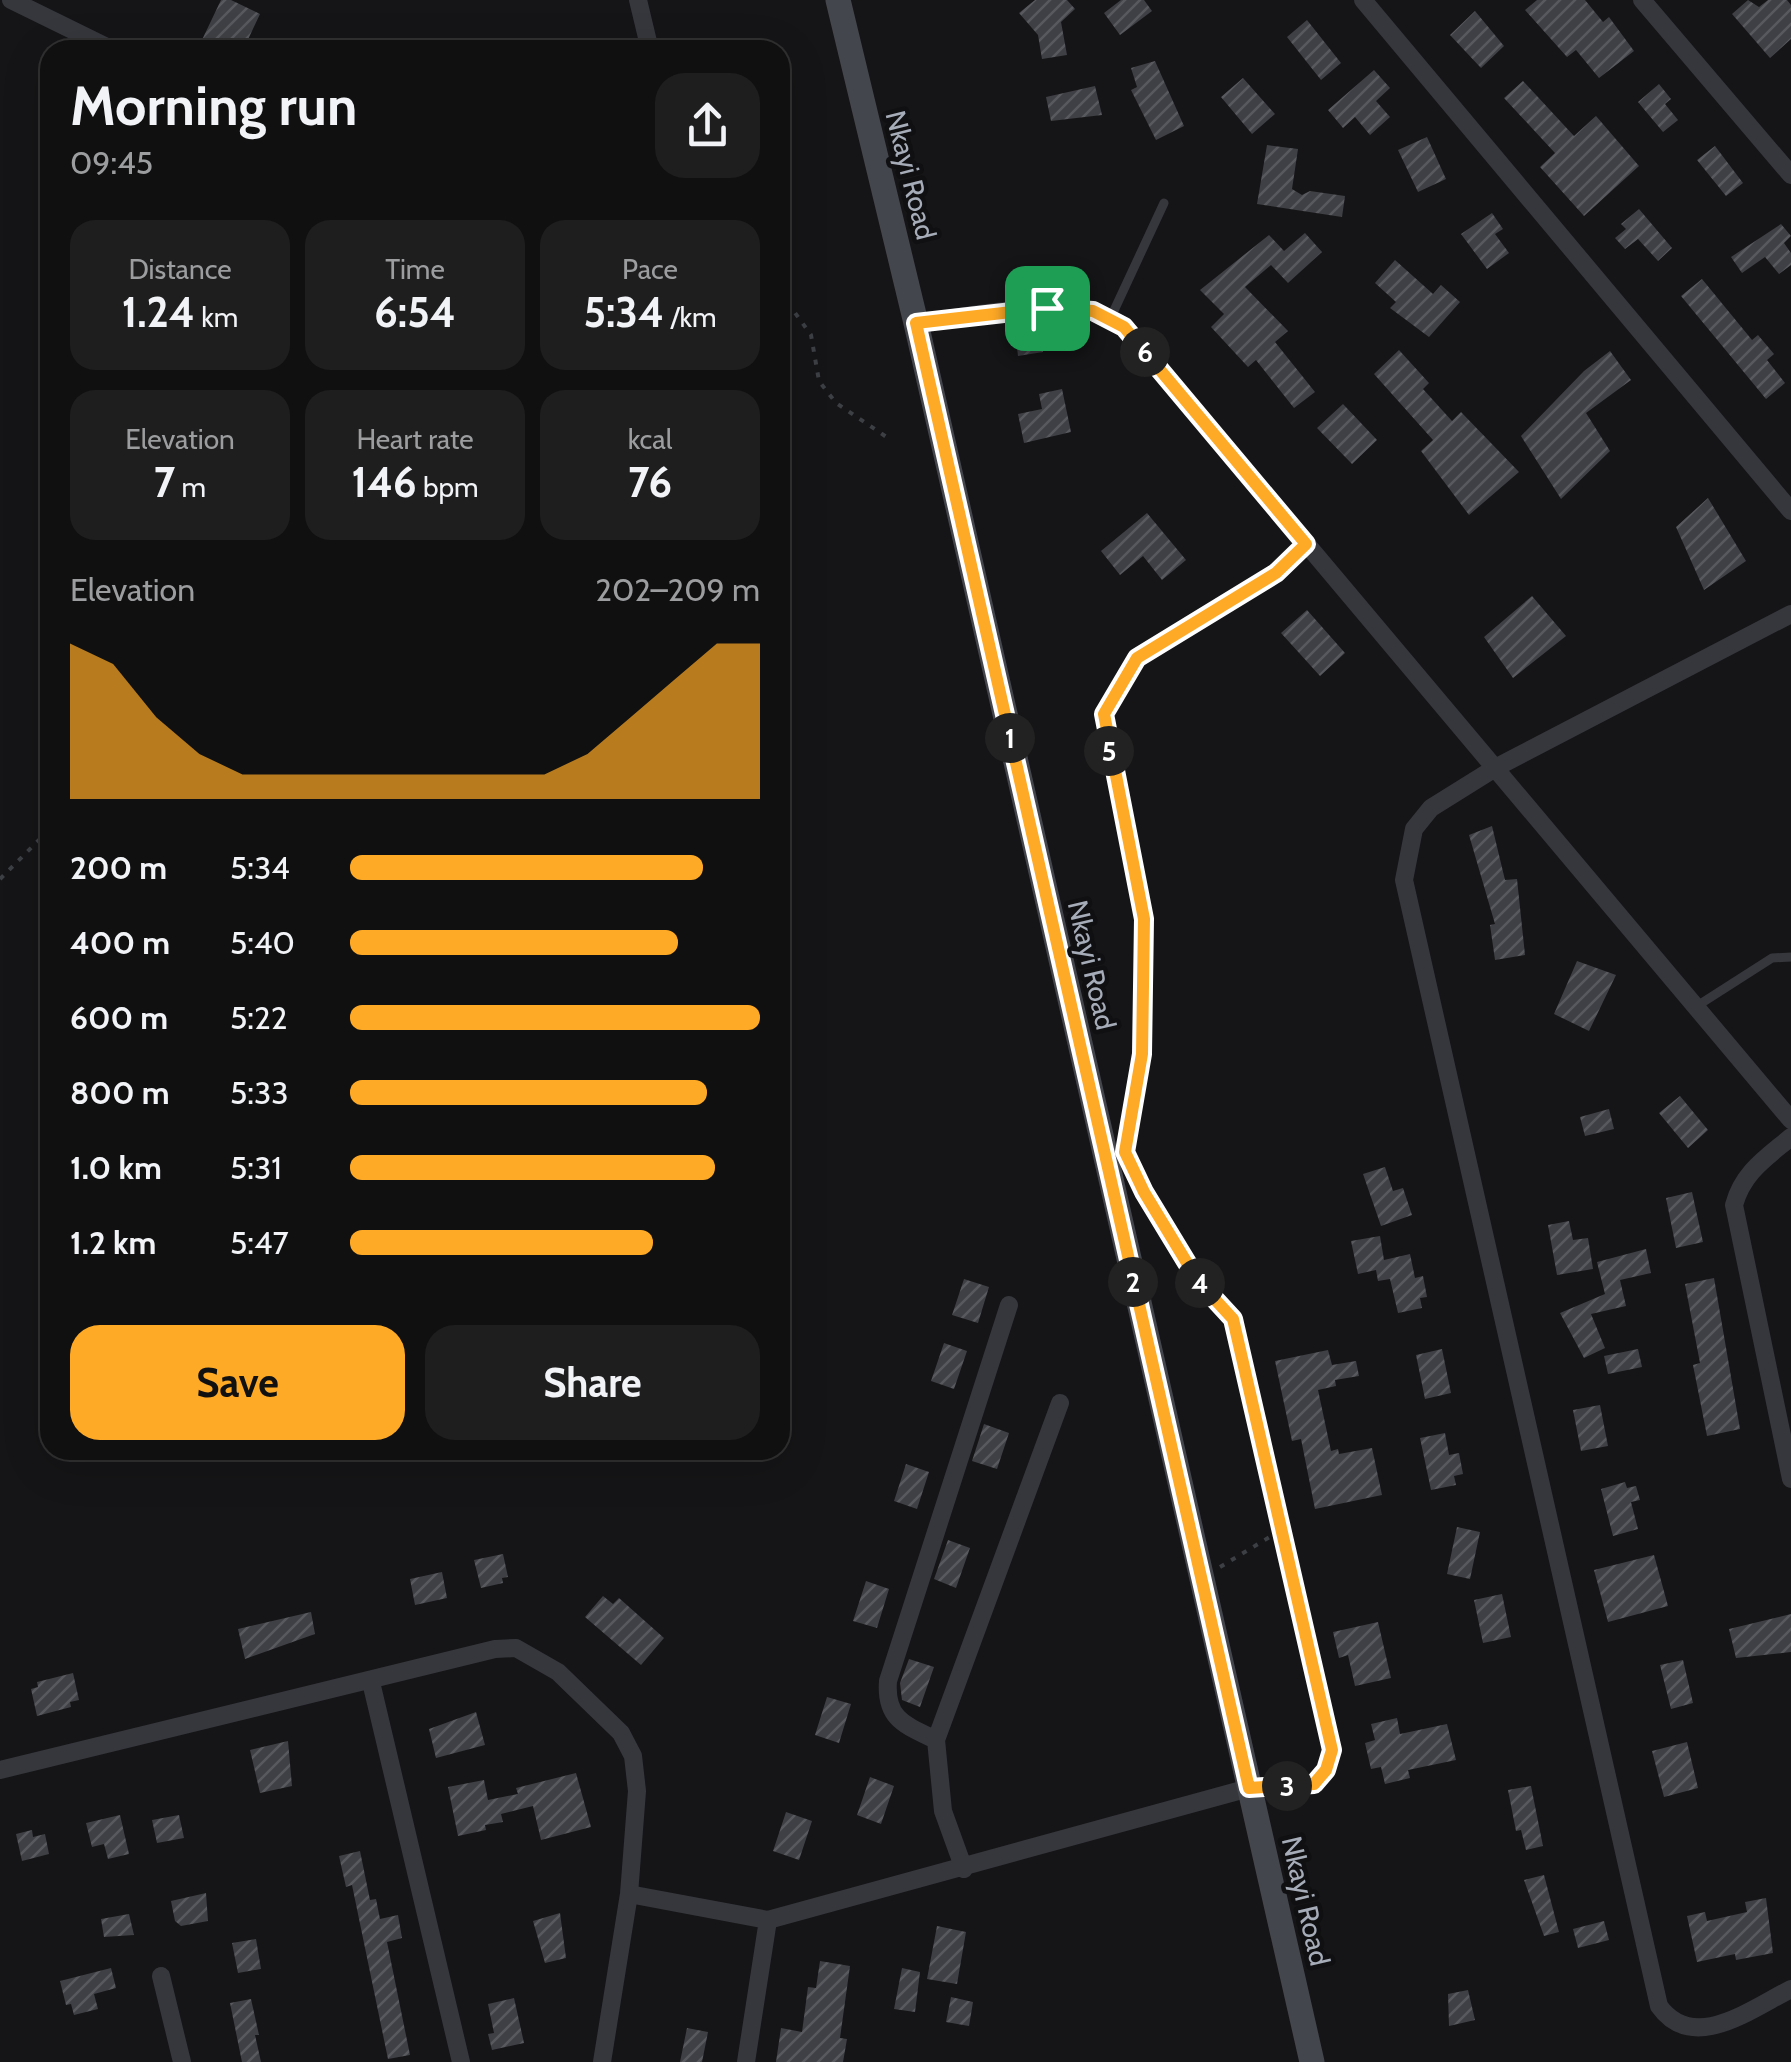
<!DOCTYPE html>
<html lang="en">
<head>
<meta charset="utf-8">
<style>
  :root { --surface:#101011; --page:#1e1e1f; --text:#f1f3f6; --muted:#9c9d9f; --line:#303031; --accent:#ffaa26 }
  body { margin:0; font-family:Cabin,sans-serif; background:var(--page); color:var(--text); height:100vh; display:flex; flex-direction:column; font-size:38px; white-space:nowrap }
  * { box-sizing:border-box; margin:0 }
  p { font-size:32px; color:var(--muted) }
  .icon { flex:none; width:55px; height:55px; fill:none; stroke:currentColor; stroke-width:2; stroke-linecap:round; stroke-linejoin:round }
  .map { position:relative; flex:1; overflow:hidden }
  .side { position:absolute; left:40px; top:40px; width:750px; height:1420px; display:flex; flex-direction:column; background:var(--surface); border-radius:30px; box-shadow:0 10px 40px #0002,0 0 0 2px var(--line) }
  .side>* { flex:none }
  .pin { position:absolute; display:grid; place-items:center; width:85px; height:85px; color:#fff; margin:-42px; border-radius:20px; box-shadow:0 5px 15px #0006 }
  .km { position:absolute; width:50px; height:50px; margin:-25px; border-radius:50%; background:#222; color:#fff; font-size:28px; line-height:50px; text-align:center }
  .round { display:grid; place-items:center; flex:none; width:105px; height:105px; border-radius:30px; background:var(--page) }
  .headline { display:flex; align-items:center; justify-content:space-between; height:170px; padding:0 30px }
  h1 { font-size:55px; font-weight:700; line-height:75px }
  .figures { display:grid; grid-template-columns:repeat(3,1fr); gap:15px; height:170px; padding:10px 30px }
  .figures div { display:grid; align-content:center; border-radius:25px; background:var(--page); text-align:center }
  .figures b { font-size:42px; font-weight:700 }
  .figures small { font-size:28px; font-weight:400 }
  .figures p { font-size:28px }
  .chart { height:280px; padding:20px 30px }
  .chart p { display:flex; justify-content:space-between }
  .chart svg { width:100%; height:180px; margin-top:10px; fill:var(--accent); opacity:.7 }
  .primary-button { display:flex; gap:20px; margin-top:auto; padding:20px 30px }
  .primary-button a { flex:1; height:115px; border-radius:30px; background:var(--accent); color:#111; font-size:40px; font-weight:700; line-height:115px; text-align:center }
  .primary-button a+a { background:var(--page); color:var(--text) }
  ul { padding:0 30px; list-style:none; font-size:32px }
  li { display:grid; grid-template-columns:160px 120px 1fr; align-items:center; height:75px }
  li i { height:25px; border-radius:12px; background:var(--accent) }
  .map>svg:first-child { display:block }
</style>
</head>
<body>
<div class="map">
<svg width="1791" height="2062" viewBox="0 0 1791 2062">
  <defs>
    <pattern id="building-hatch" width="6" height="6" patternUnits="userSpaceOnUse" patternTransform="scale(2.5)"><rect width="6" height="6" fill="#3f4045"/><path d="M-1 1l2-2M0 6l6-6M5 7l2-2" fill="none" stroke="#58595e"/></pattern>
  </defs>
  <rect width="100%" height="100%" fill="#151517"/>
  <path fill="url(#building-hatch)" d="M221,0H231L260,14L243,50H218L201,42Z
    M1035,0H1067L1075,9L1061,22L1067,55L1042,59L1038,35L1019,13Z
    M1121,0H1144L1152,11L1120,35L1104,13Z
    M1537,0H1585L1603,22L1609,17L1634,51L1599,78L1576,50L1567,57L1525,10Z
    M1748,0L1759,7L1768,0H1787L1791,5V39L1770,58L1732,14Z
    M1475,11L1504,46L1481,68L1450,35Z
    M1307,20L1341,63L1321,80L1287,37Z
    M1155,61L1184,126L1156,140L1131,90L1137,87L1131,68Z
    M1374,70L1390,88L1376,101L1390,117L1370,135L1355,117L1343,128L1328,110Z
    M1243,78L1275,114L1252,134L1221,97Z
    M1523,81L1574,136L1596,116L1639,166L1584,216L1540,167L1555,153L1504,98Z
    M1659,84L1671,99L1665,104L1678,120L1663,132L1638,102Z
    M1095,86L1102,115L1051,121L1046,97Z
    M1427,137L1446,179L1418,192L1398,150Z
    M1267,145L1298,149L1292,189L1302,195L1310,191L1345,196L1342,217L1257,204Z
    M1715,146L1743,183L1726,196L1697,160Z
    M1639,209L1672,248L1658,261L1638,239L1625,249L1615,238L1626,229L1621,224Z
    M1492,213L1503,229L1495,234L1509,253L1487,269L1461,234Z
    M1781,224L1791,236L1784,243L1791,253V265L1779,274L1765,257L1742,273L1731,257Z
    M1305,233L1322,252L1288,283L1271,265L1245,287L1288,331L1275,342L1315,392L1294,408L1256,360L1248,367L1211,327L1224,314L1200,290L1269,235L1284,251Z
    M1395,260L1433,294L1441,285L1460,302L1429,337L1390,308L1396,302L1375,283Z
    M1702,279L1752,340L1758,335L1774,354L1767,360L1785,383L1766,399L1681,296Z
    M1039,321L1043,352L1018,356L1014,322Z
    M1399,350L1429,383L1423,389L1452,421L1461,412L1519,472L1469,515L1421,451L1433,440L1374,374Z
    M1610,351L1631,380L1586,413L1610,451L1561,499L1521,436L1584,371Z
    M1062,389L1071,432L1024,443L1018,414L1042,409L1039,394Z
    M1343,404L1377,440L1352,464L1317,428Z
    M1708,498L1746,561L1704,590L1676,527Z
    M1147,513L1186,560L1162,580L1143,556L1120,575L1101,551Z
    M1532,596L1566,636L1513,678L1484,637Z
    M1307,610L1345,653L1320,676L1281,633Z
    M1492,826L1505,880L1517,879L1525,955L1495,960L1490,925L1495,924L1469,835Z
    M1577,961L1616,975L1589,1031L1554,1014Z
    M1680,1096L1708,1130L1688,1148L1659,1113Z
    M1609,1109L1614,1129L1585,1136L1580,1117Z
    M1385,1167L1393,1191L1403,1188L1412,1215L1381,1226L1363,1174Z
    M1692,1192L1703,1242L1676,1248L1666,1198Z
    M1569,1221L1573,1240L1588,1238L1593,1269L1557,1275L1548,1225Z
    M1380,1236L1384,1260L1410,1254L1415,1278L1423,1276L1427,1297L1420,1298L1422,1308L1398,1313L1390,1279L1378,1281L1376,1270L1358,1274L1351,1241Z
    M1646,1249L1651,1273L1620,1280L1626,1306L1591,1314L1605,1348L1584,1358L1560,1313L1605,1294L1597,1262Z
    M1714,1278L1740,1429L1707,1436L1693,1365L1700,1363L1685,1284Z
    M964,1279L989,1287L978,1323L952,1315Z
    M944,1343L967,1351L954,1389L931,1381Z
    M1442,1349L1451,1393L1425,1399L1416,1355Z
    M1638,1349L1642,1367L1608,1374L1604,1356Z
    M1328,1350L1332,1365L1356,1361L1359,1376L1335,1380L1336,1386L1318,1390L1331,1451L1338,1449L1339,1454L1372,1448L1382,1495L1315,1509L1301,1439L1292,1441L1275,1361Z
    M1600,1405L1608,1446L1581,1451L1573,1410Z
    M984,1424L1009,1433L997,1469L972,1461Z
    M1445,1433L1449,1455L1459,1453L1463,1474L1454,1476L1456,1485L1431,1490L1420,1438Z
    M906,1464L929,1472L917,1509L894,1501Z
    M1625,1482L1627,1488L1636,1486L1640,1500L1631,1502L1638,1529L1613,1536L1601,1489Z
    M1457,1527L1480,1532L1470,1579L1447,1574Z
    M948,1540L970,1548L956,1588L934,1579Z
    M503,1554L508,1577L502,1578L503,1583L481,1588L474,1560Z
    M1654,1555L1668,1606L1608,1622L1594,1570Z
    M442,1572L447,1598L415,1605L410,1579Z
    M866,1581L889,1589L877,1628L853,1621Z
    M1502,1594L1511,1637L1483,1643L1474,1600Z
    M603,1596L613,1604L619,1598L664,1638L641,1665L585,1617Z
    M311,1612L315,1634L245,1659L238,1629Z
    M1791,1614V1652L1736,1658L1729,1629Z
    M1378,1622L1391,1678L1355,1686L1348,1655L1339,1658L1333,1632Z
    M909,1659L934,1667L920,1707L902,1700L900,1683Z
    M1683,1660L1693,1703L1671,1709L1660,1665Z
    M73,1673L79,1700L70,1702L71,1707L37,1716L31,1689L38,1687L37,1682Z
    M827,1697L851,1704L839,1743L815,1735Z
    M476,1712L485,1745L436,1758L429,1729Z
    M1397,1718L1400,1734L1447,1724L1456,1760L1408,1770L1410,1778L1385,1784L1381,1767L1371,1769L1365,1743L1375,1740L1371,1724Z
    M288,1741L292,1786L260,1793L250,1750Z
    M1687,1742L1698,1788L1664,1797L1652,1751Z
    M576,1773L591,1827L541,1840L533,1806L501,1814L503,1822L485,1825L486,1830L458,1836L448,1787L484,1780L488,1800L518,1794L516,1788Z
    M870,1777L894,1786L881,1824L857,1815Z
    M1531,1786L1543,1846L1526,1850L1521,1830L1516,1831L1508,1790Z
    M786,1812L812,1821L799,1860L773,1851Z
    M120,1815L129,1854L108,1859L104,1844L92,1847L86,1823Z
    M179,1815L184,1838L157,1843L152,1820Z
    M32,1830L33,1837L45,1834L49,1854L22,1861L16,1834Z
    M360,1851L370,1900L376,1899L380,1919L398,1915L402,1938L387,1942L410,2055L388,2059L352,1885L346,1887L339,1856Z
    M1544,1875L1559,1932L1544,1936L1524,1880Z
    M206,1893L208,1921L181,1926L175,1921L171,1901Z
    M1766,1898L1773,1953L1736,1960L1735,1954L1697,1962L1687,1916L1705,1912L1707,1921L1747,1912L1745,1902Z
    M560,1913L566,1958L545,1963L533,1921Z
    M129,1914L134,1935L104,1937L101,1919Z
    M1604,1921L1609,1940L1578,1948L1573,1929Z
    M937,1926L966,1932L957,1984L927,1979Z
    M256,1939L261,1969L238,1973L232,1943Z
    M820,1961L850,1966L840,2038L847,2039L843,2062H776L781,2028L802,2032L808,1987L816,1988Z
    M111,1968L116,1988L94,1994L98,2009L74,2015L71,2004L66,2005L60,1981Z
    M902,1968L920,1972L915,2012L894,2009Z
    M1468,1990L1475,2020L1449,2026L1448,1994Z
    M951,1997L973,2002L969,2026L946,2022Z
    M514,1998L524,2043L492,2050L488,2034L494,2033L488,2004Z
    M251,1999L259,2035H255L261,2062H242L230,2003Z
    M687,2028L708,2032L702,2062H680Z"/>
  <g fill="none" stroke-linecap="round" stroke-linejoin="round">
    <path stroke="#3c3f44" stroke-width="4" stroke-dasharray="5 8" stroke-linecap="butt" d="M780,292L811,335L819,381L836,403L888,438
      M0,879L50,829
      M1127,1144L1143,1054L1144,919L1104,714L1137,658L1217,613L1276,573L1295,555
      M1132,1167L1198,1281L1233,1319L1322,1698C1328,1731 1338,1757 1314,1784L1268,1787
      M1220,1567L1283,1529"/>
    <path stroke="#36373d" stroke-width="9" d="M1111,317L1164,203
      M1697,1006L1772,958L1791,957"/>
    <path stroke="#36373d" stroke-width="18" d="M11,0L113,50
      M638,0L650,50
      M1363,0L1791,511
      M1642,0L1791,175
      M916,323C973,317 1078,290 1124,327L1791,1120
      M1791,614L1495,768L1431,808L1414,829L1404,880L1659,2006C1693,2054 1751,2009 1791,1989
      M1791,1137C1766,1158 1743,1172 1734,1205L1791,1479
      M371,1682L461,2062
      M936,1740C905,1725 885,1719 888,1681L1009,1305
      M0,1770L495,1649L516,1648L558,1672L621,1733L633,1756L637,1791L629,1894L602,2062
      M964,1869L943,1811L936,1740L1060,1403
      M629,1894L768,1920L1249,1788
      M161,1976L182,2062
      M746,2062L768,1920"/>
    <path stroke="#44464d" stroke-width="25" d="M838,0L916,323L1312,2062"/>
  </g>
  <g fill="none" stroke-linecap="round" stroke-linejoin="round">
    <g stroke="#fff" stroke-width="20">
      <path id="route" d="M1047,308L1093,311L1124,327L1306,544L1276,573L1137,658L1104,714L1144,919L1142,1054L1125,1152L1144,1192L1198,1281L1233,1319L1332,1750L1326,1770L1314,1784L1249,1788L916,323Z"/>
    </g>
    <use href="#route" stroke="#ffaa26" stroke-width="12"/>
  </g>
  <g text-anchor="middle" stroke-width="9" stroke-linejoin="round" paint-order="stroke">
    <g font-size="28" fill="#a6adb9" stroke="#101012">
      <text transform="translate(911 175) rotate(76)" y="10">Nkayi Road</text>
      <text transform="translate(1092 965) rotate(77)" y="10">Nkayi Road</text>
      <text transform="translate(1306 1901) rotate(77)" y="10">Nkayi Road</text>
    </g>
  </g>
</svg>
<div class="pin" style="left:1047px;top:308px;background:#1e9e55"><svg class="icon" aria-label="arrive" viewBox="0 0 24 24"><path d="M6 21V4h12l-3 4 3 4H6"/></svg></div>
<b class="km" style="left:1010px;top:738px">1</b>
<b class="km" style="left:1133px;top:1282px">2</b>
<b class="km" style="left:1287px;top:1786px">3</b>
<b class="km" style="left:1200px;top:1283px">4</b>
<b class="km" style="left:1109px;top:751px">5</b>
<b class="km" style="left:1145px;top:352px">6</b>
<section class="side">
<div class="headline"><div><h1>Morning run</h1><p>09:45</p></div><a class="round"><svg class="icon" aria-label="share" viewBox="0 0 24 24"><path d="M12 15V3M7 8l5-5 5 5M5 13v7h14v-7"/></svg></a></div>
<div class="figures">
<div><p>Distance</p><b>1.24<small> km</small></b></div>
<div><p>Time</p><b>6:54</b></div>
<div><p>Pace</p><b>5:34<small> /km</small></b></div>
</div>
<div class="figures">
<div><p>Elevation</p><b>7<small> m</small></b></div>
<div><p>Heart rate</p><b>146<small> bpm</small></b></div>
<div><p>kcal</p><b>76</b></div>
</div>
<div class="chart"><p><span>Elevation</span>202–209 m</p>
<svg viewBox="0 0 160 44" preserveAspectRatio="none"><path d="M0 44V6L10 11L20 24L30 33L40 38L50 38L60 38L70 38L80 38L90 38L100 38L110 38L120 33L130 24L140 15L150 6L160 6V44z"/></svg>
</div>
<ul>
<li><b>200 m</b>5:34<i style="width:86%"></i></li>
<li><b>400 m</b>5:40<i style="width:80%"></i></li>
<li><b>600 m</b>5:22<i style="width:100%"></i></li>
<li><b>800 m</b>5:33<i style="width:87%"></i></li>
<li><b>1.0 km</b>5:31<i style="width:89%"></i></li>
<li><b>1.2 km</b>5:47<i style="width:74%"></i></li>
</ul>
<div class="primary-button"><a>Save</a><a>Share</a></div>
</section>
</div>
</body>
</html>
